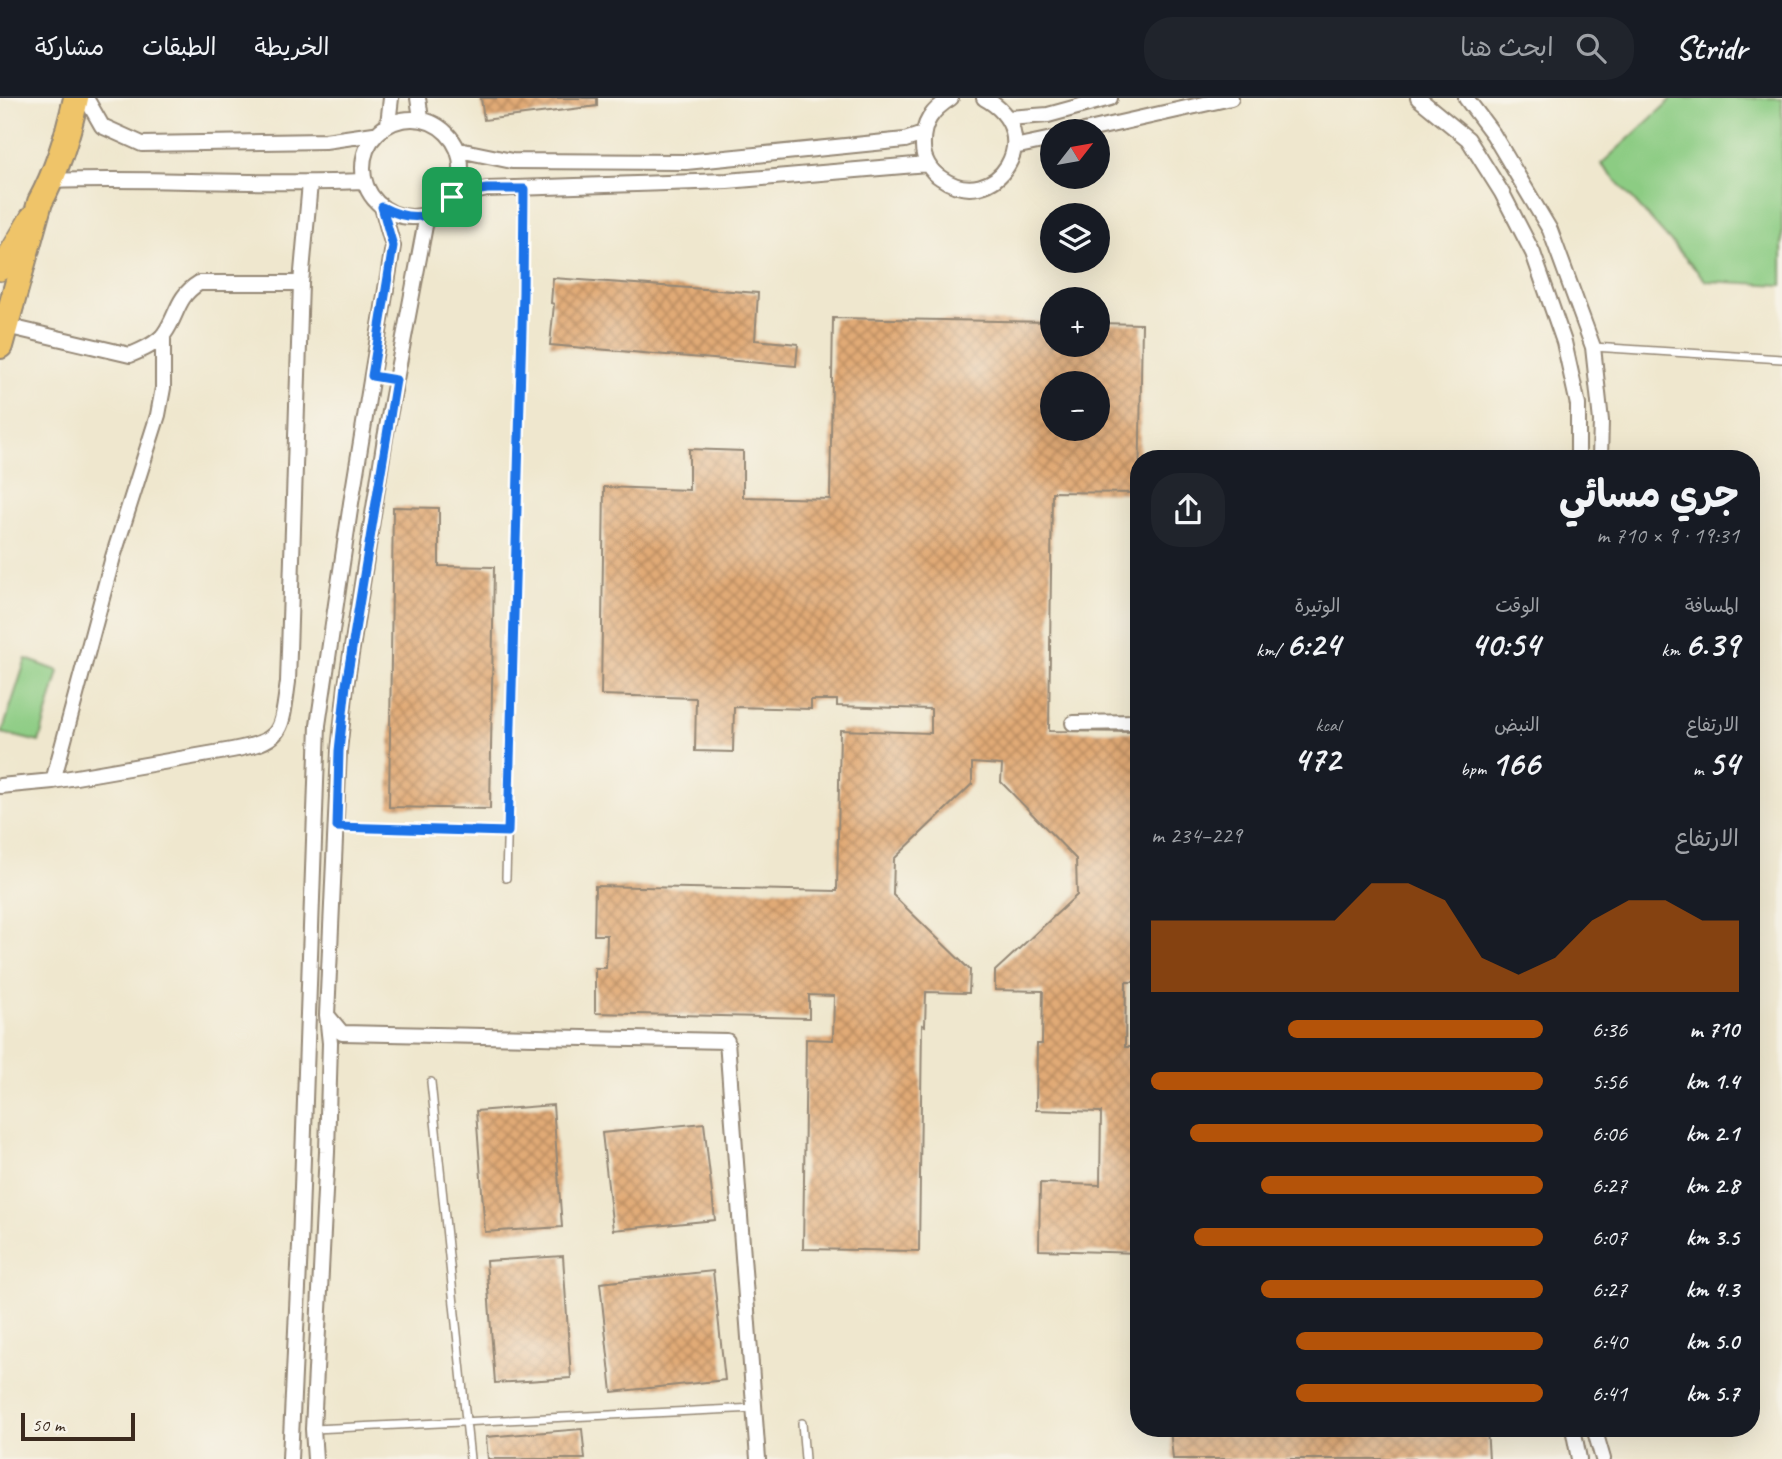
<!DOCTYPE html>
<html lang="ar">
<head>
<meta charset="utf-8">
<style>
  :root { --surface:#171b24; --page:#20242c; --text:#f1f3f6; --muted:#9ea1a6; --line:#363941; --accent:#b45309 }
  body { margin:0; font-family:Caveat,"Playpen Sans Arabic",sans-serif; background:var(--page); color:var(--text); direction:rtl; height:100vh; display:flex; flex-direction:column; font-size:26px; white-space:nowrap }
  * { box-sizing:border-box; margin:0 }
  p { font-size:23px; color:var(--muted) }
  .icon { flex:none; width:38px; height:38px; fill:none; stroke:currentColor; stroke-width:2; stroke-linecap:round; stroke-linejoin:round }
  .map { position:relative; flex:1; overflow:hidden; direction:ltr }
  .drawer { position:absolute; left:1130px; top:352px; width:630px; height:987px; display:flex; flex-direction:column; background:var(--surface); border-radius:28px; box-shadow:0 7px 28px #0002; direction:rtl }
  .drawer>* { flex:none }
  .needle { width:46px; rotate:59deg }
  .buttons { position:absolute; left:1040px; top:21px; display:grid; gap:14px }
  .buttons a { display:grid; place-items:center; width:70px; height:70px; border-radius:50%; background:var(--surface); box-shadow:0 7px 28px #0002; font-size:35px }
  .scale { position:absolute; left:21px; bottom:18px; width:114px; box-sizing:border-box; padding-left:7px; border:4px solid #3b2a1e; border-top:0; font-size:19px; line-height:24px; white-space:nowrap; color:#3b2a1e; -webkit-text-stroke:5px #f7f3e8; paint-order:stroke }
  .pin { position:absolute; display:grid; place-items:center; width:60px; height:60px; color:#fff; margin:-30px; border-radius:14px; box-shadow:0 4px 10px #0006 }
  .round { display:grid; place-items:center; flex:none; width:74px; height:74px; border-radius:28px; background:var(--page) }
  .summary { display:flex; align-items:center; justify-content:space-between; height:119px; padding:0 21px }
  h1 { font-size:38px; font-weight:700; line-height:52px }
  .figures { display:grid; grid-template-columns:repeat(3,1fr); gap:10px; height:119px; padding:7px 21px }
  .figures div { display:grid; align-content:center }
  .figures b { font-size:35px; font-weight:700 }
  .figures small { font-size:19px; font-weight:400 }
  .figures p { font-size:19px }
  .chart { height:196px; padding:14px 21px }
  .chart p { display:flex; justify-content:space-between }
  .chart svg { width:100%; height:126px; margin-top:7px; fill:var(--accent); opacity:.7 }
  ul { padding:0 21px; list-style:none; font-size:23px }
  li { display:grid; grid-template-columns:112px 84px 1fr; align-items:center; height:52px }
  li i { height:18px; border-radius:9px; background:var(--accent) }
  header { display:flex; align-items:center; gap:42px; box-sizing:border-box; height:98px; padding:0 35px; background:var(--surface); border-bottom:2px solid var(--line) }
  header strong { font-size:33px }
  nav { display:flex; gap:38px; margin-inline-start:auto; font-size:24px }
  .search { width:490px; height:63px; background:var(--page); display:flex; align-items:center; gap:18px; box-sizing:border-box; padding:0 24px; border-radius:28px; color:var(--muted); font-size:26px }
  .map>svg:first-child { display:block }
</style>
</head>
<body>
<header>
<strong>Stridr</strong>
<div class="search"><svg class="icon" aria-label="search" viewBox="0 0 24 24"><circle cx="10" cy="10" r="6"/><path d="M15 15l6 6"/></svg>ابحث هنا</div>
<nav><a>الخريطة</a><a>الطبقات</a><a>مشاركة</a></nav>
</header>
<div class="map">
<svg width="1782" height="1361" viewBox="0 0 1782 1361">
  <defs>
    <pattern id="building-cross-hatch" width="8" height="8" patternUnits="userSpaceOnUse" patternTransform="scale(1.75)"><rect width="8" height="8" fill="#e1aa76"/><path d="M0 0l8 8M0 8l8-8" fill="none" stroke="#b88b60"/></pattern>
  </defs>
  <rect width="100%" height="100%" fill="#f7f3e8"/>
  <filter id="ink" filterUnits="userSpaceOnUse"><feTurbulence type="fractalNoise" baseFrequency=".0143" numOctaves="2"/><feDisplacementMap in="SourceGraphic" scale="14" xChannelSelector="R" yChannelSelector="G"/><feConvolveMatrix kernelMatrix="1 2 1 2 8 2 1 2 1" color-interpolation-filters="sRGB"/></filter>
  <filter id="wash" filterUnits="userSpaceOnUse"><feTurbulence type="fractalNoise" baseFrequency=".00686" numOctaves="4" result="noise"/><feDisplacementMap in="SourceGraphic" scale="28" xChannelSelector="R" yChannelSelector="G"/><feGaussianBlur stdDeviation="1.57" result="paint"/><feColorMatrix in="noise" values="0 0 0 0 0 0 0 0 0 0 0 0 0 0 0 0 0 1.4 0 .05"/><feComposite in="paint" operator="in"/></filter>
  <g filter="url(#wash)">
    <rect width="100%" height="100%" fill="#efe7ce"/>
    <path fill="#8ccc83" stroke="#647b50" stroke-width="2" d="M1673,0H1782V187L1706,183L1601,66Z
      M26,561L59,573L39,644L2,635Z"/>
    <g id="blocks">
      <path fill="url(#building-cross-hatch)" fill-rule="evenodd" d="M481,0H597V8L484,22Z
        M553,180L758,195L755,242L798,246L796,268L550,247L554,206L551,205Z
        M833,220L1052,224V247H1097V225L1142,226L1139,395L1052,394L1049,633L1139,634V884H1126L1125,949H1139V1155L1039,1152L1040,1085L1100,1087L1101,1014L1036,1012L1037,946H1042L1043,893L995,892V873L1077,797L1076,761L1001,684L1002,667L972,665V686L894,761L893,797L970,872L969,895L926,894L925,928L922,927L919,1153L803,1151L806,941L833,942L834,898L809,897V920L595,915V870H606L607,837H594L595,788L837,793L840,632L931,635V611L837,608V602H811V611L734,609L733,654L695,653L696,600L601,597L604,389L689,392V351L743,353V399L830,401ZM1052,285H1097V331H1052Z
        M393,409L439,410V468L494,469L490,711L389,709Z
        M553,1007L562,1129L485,1134L476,1013Z
        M704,1025L715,1122L613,1132L602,1035Z
        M563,1158L571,1280L495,1285L486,1163Z
        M713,1173L725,1282L612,1294L600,1185Z
        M1170,1330H1487L1489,1361H1173Z
        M582,1331L585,1361H488L486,1339Z"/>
    </g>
  </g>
  <g filter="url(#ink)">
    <use href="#blocks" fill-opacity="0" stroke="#958876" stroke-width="2"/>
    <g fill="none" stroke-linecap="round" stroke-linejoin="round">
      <g stroke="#958876" stroke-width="10">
        <path id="service" d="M1593,249L1782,261
          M336,729L508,734
          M506,780L523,193L524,91
          M431,984L470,1361
          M802,1325L805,1361
          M314,1331L756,1310"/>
      </g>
      <g stroke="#958876" stroke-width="18">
        <path id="minor" d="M86,0L102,28L142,46L325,43L374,36
          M418,0L421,20
          M951,0C932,12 922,25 923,48C923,61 930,73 941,80C995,118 1050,36 984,0
          M1418,0L1468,41L1502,95L1533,155L1564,244L1578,307V360
          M1466,0L1493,36L1550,132L1593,249L1601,323L1600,360
          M1008,20L1048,17L1110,0
          M363 70a49 49 0 1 1 98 0a49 49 0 1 1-98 0Z
          M388,26L391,0
          M1084,33L1231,0
          M1014,49L1052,41
          M459,52L512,63L686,64L905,42L923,36
          M52,83C156,79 260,88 364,83
          M452,99L487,91L727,83L927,66
          M6,228L130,257C142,252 156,246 164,236C178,217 176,199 199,185H301
          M1073,625L1139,624
          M53,683L113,459L158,317L163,290V237
          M0,688L53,683L232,652C284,642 281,634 288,584L301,185L310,85
          M327,917L342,935L727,943L758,1361
          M1573,1330L1579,1361
          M1594,1330L1603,1361
          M290,1361L300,1147L318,627L351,405L393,148L382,109
          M315,1361L313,1331L327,1054L330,945L327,917L339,653L346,588L385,340L427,117"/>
      </g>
      <g stroke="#958876" stroke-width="24">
        <path id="primary" d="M0,172L31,119"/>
      </g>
      <g stroke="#958876" stroke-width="28">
        <path id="motorway" d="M0,248L40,104C58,71 68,37 76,0"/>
      </g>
      <use href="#service" stroke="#fff" stroke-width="7"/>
      <use href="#minor" stroke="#fff" stroke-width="14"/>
      <use href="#primary" stroke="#efc469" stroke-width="21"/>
      <use href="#motorway" stroke="#efc469" stroke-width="24"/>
    </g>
  </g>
  <g fill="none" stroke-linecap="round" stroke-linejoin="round" filter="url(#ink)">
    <g stroke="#fff" stroke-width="14">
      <path id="route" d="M487,91H524L523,194L508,734L337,729L339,653L346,587L396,282L372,278L393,148L382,109C401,119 422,124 441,110C446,107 449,101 454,99C464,94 477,93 487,91Z"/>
    </g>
    <use href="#route" stroke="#1a73e8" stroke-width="9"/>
  </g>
</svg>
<div class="buttons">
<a><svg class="needle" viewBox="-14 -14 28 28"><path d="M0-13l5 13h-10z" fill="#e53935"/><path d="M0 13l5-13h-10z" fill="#9ea1a6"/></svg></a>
<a><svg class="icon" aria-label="layers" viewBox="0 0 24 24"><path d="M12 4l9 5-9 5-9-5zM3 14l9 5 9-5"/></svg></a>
<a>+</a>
<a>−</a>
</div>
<div class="scale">50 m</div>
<div class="pin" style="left:452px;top:99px;background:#1e9e55"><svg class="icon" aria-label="arrive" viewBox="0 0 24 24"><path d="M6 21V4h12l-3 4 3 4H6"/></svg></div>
<section class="drawer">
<div class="summary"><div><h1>جري مسائي</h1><p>19:31 · 9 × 710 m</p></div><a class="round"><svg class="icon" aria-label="share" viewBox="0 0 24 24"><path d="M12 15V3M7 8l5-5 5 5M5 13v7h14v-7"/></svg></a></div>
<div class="figures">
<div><p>المسافة</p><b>6.39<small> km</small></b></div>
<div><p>الوقت</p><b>40:54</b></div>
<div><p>الوتيرة</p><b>6:24<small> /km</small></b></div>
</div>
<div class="figures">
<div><p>الارتفاع</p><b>54<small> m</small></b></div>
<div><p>النبض</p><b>166<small> bpm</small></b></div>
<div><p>kcal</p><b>472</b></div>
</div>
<div class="chart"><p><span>الارتفاع</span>229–234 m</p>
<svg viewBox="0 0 160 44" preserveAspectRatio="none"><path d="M0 44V19L10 19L20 19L30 19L40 19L50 19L60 6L70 6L80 12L90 32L100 38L110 32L120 19L130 12L140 12L150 19L160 19V44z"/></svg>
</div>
<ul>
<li><b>710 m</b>6:36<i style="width:65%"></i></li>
<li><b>1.4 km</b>5:56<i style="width:100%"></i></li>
<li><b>2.1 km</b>6:06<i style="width:90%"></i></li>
<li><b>2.8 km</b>6:27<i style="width:72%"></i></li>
<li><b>3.5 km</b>6:07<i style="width:89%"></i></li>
<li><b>4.3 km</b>6:27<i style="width:72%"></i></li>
<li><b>5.0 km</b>6:40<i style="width:63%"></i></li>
<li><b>5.7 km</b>6:41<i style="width:63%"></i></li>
</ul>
</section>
</div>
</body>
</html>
